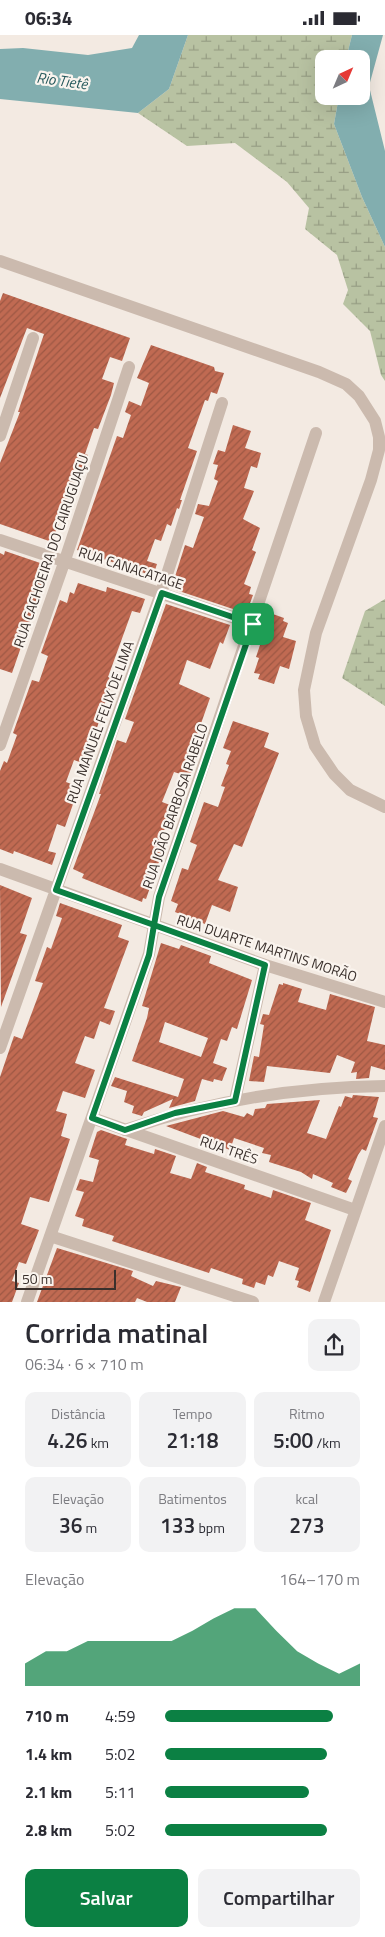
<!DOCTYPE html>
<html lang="pt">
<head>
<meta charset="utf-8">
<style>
  :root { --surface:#fff; --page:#f2f2f3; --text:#2b2b33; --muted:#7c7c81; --accent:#0b8043 }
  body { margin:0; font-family:"Titillium Web",sans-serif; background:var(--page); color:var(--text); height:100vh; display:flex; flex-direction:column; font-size:19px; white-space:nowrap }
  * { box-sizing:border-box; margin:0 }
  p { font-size:16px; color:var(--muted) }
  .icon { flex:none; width:28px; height:28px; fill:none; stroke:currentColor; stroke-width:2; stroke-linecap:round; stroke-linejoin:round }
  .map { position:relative; height:1267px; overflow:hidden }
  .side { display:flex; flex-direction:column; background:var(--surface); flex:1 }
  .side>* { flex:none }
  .needle { width:32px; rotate:44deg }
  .tools { position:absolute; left:315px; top:15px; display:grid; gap:10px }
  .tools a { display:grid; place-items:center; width:55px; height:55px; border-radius:10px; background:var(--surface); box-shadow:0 5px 20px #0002; font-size:25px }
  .scale { position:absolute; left:15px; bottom:12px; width:101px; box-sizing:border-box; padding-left:5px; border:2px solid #3a302c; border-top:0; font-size:14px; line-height:18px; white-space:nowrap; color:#3a302c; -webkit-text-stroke:4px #faf4ee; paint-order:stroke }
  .pin { position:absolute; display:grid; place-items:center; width:42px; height:42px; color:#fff; margin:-21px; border-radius:10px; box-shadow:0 2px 8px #0006 }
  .round { display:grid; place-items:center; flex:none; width:52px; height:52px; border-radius:10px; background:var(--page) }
  .headline { display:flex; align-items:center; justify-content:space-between; height:85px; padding:0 25px }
  h1 { font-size:28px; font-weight:600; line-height:38px }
  .metrics { display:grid; grid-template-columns:repeat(3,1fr); gap:8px; height:85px; padding:5px 25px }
  .metrics div { display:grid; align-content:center; border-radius:10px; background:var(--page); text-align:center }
  .metrics b { font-size:21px; font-weight:600 }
  .metrics small { font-size:14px; font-weight:400 }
  .metrics p { font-size:14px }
  .chart { height:140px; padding:10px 25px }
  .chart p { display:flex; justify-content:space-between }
  .chart svg { width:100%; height:90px; margin-top:5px; fill:var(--accent); opacity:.7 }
  .action { display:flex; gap:10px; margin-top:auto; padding:10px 25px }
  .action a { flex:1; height:58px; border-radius:10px; background:var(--accent); color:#fff; font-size:20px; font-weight:600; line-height:58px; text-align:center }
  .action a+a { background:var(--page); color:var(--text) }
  ul { padding:0 25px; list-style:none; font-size:16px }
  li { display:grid; grid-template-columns:80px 60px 1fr; align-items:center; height:38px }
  li i { height:12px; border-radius:6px; background:var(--accent) }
  .status { display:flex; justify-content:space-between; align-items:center; height:35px; padding:0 25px; background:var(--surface); direction:ltr }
  .status svg { height:14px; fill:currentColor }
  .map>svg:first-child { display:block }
</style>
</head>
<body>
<div class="status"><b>06:34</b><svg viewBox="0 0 49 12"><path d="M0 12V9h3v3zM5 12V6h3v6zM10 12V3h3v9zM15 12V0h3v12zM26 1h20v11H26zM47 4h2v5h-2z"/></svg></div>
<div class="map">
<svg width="385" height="1267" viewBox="0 0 385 1267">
  <defs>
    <pattern id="wetland-marsh" width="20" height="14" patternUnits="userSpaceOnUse" patternTransform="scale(1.25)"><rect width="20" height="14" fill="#b8c2a2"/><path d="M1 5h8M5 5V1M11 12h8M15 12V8" fill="none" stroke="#979e84"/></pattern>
    <pattern id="building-hatch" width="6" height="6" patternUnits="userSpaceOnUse" patternTransform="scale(1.25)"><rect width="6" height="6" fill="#c06a52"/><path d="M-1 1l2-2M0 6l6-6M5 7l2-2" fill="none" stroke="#9d5844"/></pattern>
  </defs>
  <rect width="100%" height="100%" fill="#f3eae2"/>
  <path fill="url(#wetland-marsh)" d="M188,0H352L346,24H324V61H339L334,89L362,162L385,212V346L381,340L370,296L343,269L348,255L337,220L305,194L309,173L287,147L235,108L187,111L138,78L169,54Z
    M385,564V671L342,643L365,576Z"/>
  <path fill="#82aeaf" d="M139,0H188L169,54L138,78L0,64V14L23,13L88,20L132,13Z
    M352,0H383L369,51L385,116V212L362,162L334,89L339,61H361V24H346Z"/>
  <path fill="url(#building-hatch)" fill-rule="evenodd" d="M3,258L130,303L122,326L110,322L102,344L114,348L111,360L98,394L94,393L85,419L88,420L68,474L65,473L53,504L51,503L49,506L0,489V428L20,377H18L44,299L27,293L0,363V266Z
    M151,310L214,332L215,336L224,338L217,359L211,357L208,366L205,365L188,413L197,416L180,465H182L179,474L177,473L171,491L167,489L161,506L155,504L147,526L157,529L153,541L77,515L117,401L123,403L131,380L125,377L129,366L141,371L149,348L137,343Z
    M233,390L251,396L245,413L261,418L257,433L251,431L244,453L254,456L243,484L260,493L252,515L256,517L244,549L251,552L249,559L253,560L249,571L244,569L243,573L237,571L236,575L176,555L173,548L185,510L193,513L204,482L195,479L198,469L209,471L218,446L214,444L218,430L213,429L218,415L225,417Z
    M5,516L49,531L12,638L0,634V518L4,520Z
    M78,548L106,557L107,552L145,564L140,578L132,576L108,642L113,644L91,711L94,712L90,722L88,721L85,729L74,725L66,747L79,752L65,792L57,789L48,816L56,818L52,830L14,816L13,819L0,814V736L4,726L7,728L17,700L13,698L32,645L39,647L48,621L41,618L60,565L67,568L70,557L74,559Z
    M166,569L230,590L223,609L220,607L210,634L187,625L179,649L210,663L191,717L197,720L190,742L174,737L162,767L178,773L174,786L168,784L157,816L162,818L146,864L143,863L142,867L82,843L84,839L73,834L101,759H99L117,705L126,708L134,687L125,684Z
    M270,578L284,583L283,586L288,588L283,602L296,606L289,634L280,631L274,649L258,644L260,639L254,638L259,623L256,622L262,604L260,603Z
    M233,686L269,698L264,712L279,718L242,812L234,809L218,845L238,852L230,877L212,870L205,889L175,877L178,869L171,866L182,833L188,835L197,810L190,807L204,767L218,772L225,752L221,751L229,730L226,729L231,716L223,713Z
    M0,850L32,863L20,898L27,900L1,972Z
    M60,868L122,890L118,902L129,906L104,973L115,976L110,990L100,986L94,1004L85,1001L75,1028L95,1035L85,1063L63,1056L56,1076L67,1079L61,1101L70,1104L49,1167L30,1162L21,1189L39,1195L26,1229L19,1227L12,1246L19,1248L12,1267H0V1042L14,1001L22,1004L43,948L35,946L47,912L51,914L62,883L56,881Z
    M161,908L179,914L181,910L211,921L209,928L252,945L237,994L232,992L227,1006L221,1004L213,1028L227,1033L222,1046L214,1044L213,1047L202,1044L195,1066L169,1073L173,1064L144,1077L142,1081L132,1078L134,1071L124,1067L127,1056L111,1051L115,1042L178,1062L184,1044L132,1026L147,983L149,973L142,971ZM165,987L208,1003L201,1022L159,1007Z
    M283,948L302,954L298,967L326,975L330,959L375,972L367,1006L385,1010V1035L371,1031L369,1043L356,1044L357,1037L351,1038L355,1027L337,1020L330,1038L267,1031L264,1047L249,1046L254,1021L259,1022L264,990L260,989L263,979L269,980L279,949L283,950Z
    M353,1060L379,1062L373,1082L378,1083L366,1116L362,1114L358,1120L348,1144L352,1146L346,1158L331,1152L333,1148L313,1139L312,1144L301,1137L269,1127L271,1120L262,1118L264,1113L234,1103L230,1115L166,1091L223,1076L244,1082L247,1078L253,1081L255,1074L265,1073L267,1069L320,1065L307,1098L326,1104L339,1071L341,1072L345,1061L352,1063Z
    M101,1095L127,1104L125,1110L154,1119L155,1114L176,1121L170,1138L191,1144L197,1128L207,1132L205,1137L245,1150L244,1154L271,1163L273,1155L311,1168L305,1185L331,1195L310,1257L297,1252L299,1246L295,1245L299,1233L279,1226L273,1242L268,1240L265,1250L256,1247L254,1253L242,1249L243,1244L211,1233L209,1238L112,1206L114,1201L82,1191L84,1184L75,1181L84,1157L76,1155L80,1144L93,1147L99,1125L89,1122L97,1097Z
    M57,1213L133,1236L131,1241L153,1251L156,1246L181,1252L175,1267H147L137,1263L135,1267H37Z"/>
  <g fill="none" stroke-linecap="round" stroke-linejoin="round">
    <path stroke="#cbbaae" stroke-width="12" d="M0,226L319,337L346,349L359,361L375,386L379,402V415L371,445L316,598L304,655L306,681L315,711L334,739L350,755L385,772
      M0,401L33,303
      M0,505L253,589
      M0,710L64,528L129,332
      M0,834L265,930L385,967
      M0,1013L161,558L222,368
      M235,1065L265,930
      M92,1083L355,1175
      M125,1095C209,1066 297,1052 385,1051
      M50,1201L253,1267
      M27,1267L149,919L159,862L316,398
      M324,1267L385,1091"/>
  </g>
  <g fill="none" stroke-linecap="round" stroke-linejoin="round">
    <g stroke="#fff" stroke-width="10">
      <path id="route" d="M253,589L162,558L56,855L154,890L149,920L92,1083L125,1095L175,1078L235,1066L265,930L154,890L159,862L253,589"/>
    </g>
    <use href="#route" stroke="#0b8043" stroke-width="6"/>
  </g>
  <g text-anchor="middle" stroke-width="4.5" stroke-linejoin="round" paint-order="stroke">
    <g font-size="14" fill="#3a302c" stroke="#faf4ee">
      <text transform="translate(51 516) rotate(-71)" y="5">RUA CACHOEIRA DO CAIRUGUAÇU</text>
      <text transform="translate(131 533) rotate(18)" y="5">RUA CANACATAGE</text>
      <text transform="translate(100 687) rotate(-70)" y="5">RUA MANUEL FELIX DE LIMA</text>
      <text transform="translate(175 771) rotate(-71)" y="5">RUA JOÃO BARBOSA RABELO</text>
      <text transform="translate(267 913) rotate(18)" y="5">RUA DUARTE MARTINS MORÃO</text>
      <text transform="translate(229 1115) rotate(19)" y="5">RUA TRÊS</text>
    </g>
    <g font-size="15" font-style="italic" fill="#23575a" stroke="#faf4ee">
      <text transform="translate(62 46) rotate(8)" y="5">Rio Tietê</text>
    </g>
  </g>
</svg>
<div class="tools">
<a><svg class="needle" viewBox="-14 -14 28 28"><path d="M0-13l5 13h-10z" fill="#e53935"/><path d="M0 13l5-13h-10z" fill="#7c7c81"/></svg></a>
</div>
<div class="scale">50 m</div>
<div class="pin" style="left:253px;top:589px;background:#1e9e55"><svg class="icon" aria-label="arrive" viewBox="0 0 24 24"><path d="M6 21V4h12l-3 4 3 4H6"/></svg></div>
</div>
<section class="side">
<div class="headline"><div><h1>Corrida matinal</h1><p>06:34 · 6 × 710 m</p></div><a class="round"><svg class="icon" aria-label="share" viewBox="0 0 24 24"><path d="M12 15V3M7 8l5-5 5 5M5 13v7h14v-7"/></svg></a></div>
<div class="metrics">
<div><p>Distância</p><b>4.26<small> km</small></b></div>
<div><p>Tempo</p><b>21:18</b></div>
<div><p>Ritmo</p><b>5:00<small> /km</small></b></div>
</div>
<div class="metrics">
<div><p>Elevação</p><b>36<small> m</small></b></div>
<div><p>Batimentos</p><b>133<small> bpm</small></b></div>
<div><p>kcal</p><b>273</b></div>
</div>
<div class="chart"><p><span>Elevação</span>164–170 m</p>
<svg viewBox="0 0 160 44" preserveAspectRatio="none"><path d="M0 44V33L10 27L20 27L30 22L40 22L50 22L60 22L70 22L80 17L90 11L100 6L110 6L120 17L130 27L140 33L150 38L160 33V44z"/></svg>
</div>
<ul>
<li><b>710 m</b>4:59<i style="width:86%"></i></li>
<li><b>1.4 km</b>5:02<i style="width:83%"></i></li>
<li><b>2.1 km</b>5:11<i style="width:74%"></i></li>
<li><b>2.8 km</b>5:02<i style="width:83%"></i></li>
</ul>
<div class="action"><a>Salvar</a><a>Compartilhar</a></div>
</section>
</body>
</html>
